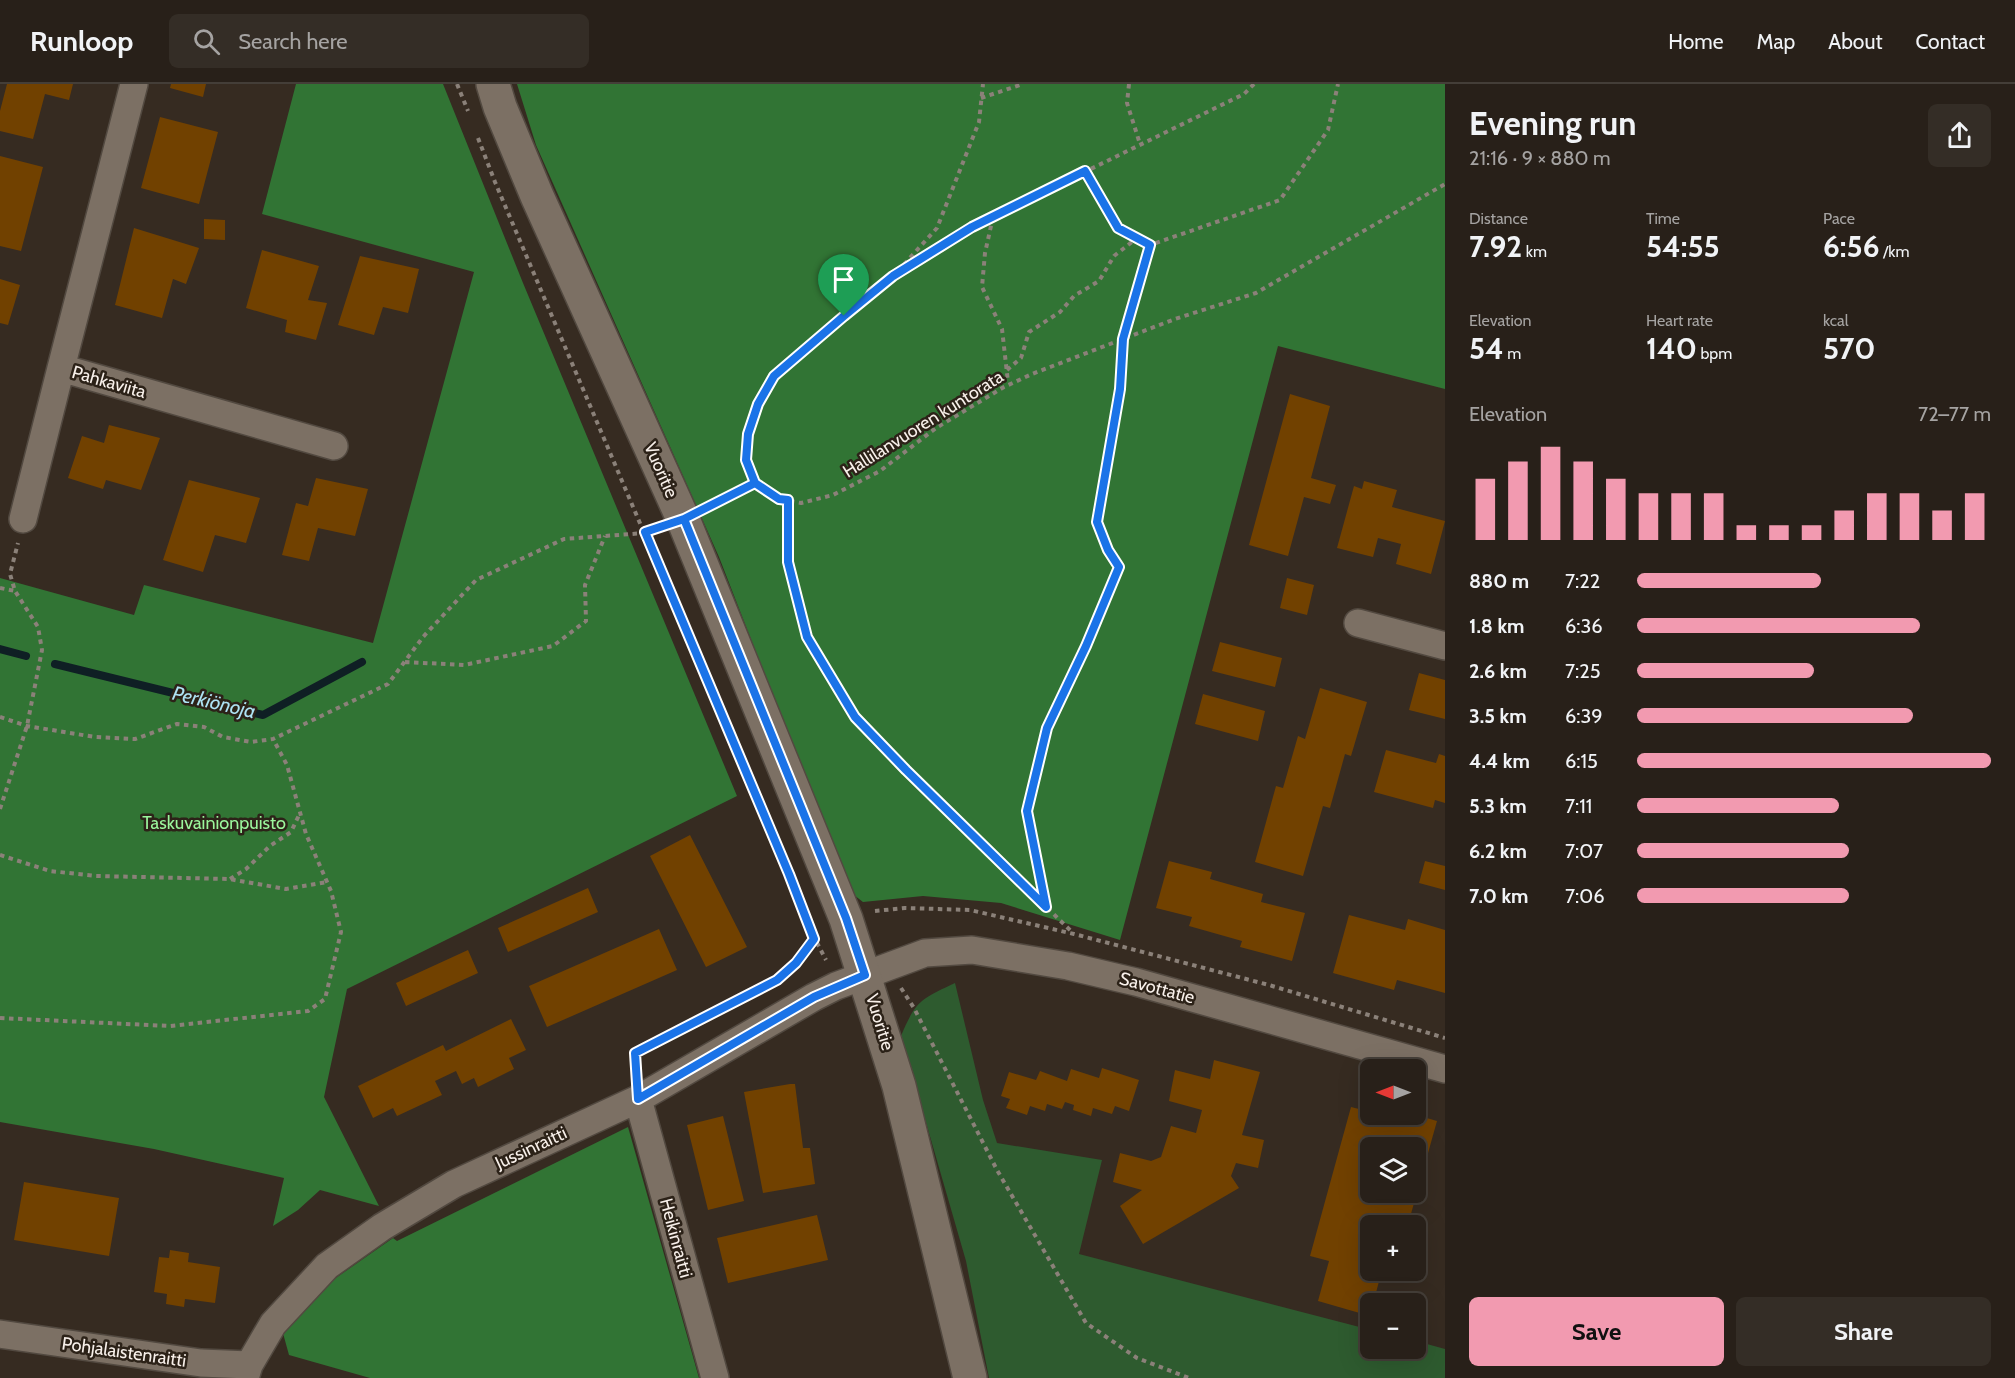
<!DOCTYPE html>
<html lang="en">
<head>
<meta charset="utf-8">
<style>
  :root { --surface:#282019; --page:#342d26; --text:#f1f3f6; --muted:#a5a3a2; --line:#443e38; --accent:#f29ab0 }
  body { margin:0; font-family:Cabin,sans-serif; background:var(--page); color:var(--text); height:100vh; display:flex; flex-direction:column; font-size:22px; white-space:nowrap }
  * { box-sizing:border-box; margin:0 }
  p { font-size:20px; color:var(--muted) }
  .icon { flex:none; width:33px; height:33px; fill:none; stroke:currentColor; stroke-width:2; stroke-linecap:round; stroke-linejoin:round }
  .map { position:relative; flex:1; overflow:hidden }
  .side { display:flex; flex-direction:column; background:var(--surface); width:570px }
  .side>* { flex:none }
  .needle { width:39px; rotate:270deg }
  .controls { position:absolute; left:1360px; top:975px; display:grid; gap:12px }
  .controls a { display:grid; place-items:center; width:66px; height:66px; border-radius:9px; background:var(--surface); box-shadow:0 6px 24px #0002,0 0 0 2px var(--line); font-size:30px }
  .pin { position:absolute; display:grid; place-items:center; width:51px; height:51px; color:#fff; margin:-62px -26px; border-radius:50% 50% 50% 0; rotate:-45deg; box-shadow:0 0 6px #0007 }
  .pin .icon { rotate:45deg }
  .round { display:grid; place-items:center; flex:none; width:63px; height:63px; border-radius:9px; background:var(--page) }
  .headline { display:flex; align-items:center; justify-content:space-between; height:102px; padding:0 24px }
  h1 { font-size:33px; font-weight:700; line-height:45px }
  .metrics { display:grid; grid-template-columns:repeat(3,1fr); gap:9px; height:102px; padding:6px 24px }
  .metrics div { display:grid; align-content:center }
  .metrics b { font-size:30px; font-weight:700 }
  .metrics small { font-size:16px; font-weight:400 }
  .metrics p { font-size:16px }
  .chart { height:168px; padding:12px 24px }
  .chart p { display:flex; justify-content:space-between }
  .chart svg { width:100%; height:108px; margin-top:6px; stroke:var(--accent); stroke-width:6 }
  .action { display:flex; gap:12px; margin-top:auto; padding:12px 24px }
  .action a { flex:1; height:69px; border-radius:9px; background:var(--accent); color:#111; font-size:24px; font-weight:700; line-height:69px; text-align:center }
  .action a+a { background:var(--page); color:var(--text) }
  ul { padding:0 24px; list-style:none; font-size:20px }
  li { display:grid; grid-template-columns:96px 72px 1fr; align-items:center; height:45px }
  li i { height:15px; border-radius:8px; background:var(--accent) }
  header { display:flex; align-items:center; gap:36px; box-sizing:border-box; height:84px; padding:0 30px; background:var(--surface); border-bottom:2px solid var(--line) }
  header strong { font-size:28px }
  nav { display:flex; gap:33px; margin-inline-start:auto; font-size:21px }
  .search { width:420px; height:54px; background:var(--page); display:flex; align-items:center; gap:15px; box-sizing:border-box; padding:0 21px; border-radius:9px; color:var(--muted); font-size:22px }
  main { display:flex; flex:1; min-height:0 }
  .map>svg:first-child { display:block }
</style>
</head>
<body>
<header>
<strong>Runloop</strong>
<div class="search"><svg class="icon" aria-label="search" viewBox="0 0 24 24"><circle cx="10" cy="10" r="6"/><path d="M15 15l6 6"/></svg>Search here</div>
<nav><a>Home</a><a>Map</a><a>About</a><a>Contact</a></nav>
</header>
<main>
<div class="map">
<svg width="1445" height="1294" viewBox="0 0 1445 1294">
  <rect width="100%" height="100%" fill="#362b21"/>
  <path fill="#2e5b2f" d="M955,899L983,1016L997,1059L1102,1076L1079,1170L1371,1246V1264H1416V1257L1445,1265V1294H989L966,1177L901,952C916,916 921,915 955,899Z"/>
  <path fill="#317434" d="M296,0H443L523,199L737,712L347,905L324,1013L379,1122L320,1106L298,1126L273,1142L284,1094L154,1065L0,1038V494L134,531L144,501L373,559L474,188L262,130Z
    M517,0H1445V305L1278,262L1120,856L1001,819L923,812L863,818L854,811L802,687L719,473L536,61Z
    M628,1043L699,1294H370L289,1271L281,1242L320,1205L393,1154L397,1157Z"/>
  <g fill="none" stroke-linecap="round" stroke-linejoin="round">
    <path stroke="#0f1f24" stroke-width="8" d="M0,565L26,572
      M55,580L263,631L362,578"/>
  </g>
  <path fill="#714100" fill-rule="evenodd" d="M7,0H73L69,16L45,10L33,55L0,47V27Z
    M171,0H206L203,13L170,4Z
    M160,33L218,48L199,120L141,104Z
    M0,72L43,83L21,167L0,162Z
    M204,135L225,136V156L204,155Z
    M134,144L199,164L186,200L173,195L162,234L115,221Z
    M262,166L319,182L308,216L327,219L316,256L285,248L287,236L246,224Z
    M360,172L419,185L408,229L383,223L374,251L338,241Z
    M0,195L20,201L8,241L0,239Z
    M1290,310L1330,322L1311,394L1336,401L1330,420L1304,413L1288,472L1249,461Z
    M109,341L160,354L141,406L106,396L103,405L68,394L82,352L104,359Z
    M316,394L368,405L355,452L318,444L309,477L282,471L296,419L308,422Z
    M189,396L260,414L246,459L215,451L203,488L163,476Z
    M1364,397L1397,406L1392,423L1445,437L1431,490L1396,480L1401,460L1378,454L1373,473L1337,464L1354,402L1362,405Z
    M1287,494L1314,501L1307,531L1280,524Z
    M1220,558L1282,574L1275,603L1212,587Z
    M1419,589L1445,596V635L1409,626Z
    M1320,604L1367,618L1351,672L1345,670L1330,724L1323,722L1303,792L1255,778L1276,702L1283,704L1298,652L1305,655Z
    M1203,610L1265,627L1258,657L1195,640Z
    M1386,666L1436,679L1439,670L1445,672V719L1435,716L1433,724L1374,708Z
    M690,751L747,863L706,883L650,772Z
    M1169,777L1212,788L1210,795L1263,810L1261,818L1305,829L1292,877L1240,863L1242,857L1189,842L1192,833L1156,824Z
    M1425,777L1445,782V806L1419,799Z
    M588,804L598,828L508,868L498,844Z
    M1349,831L1405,846L1408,835L1445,846V909L1397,896L1394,906L1333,889Z
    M659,845L677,886L547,943L529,902Z
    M468,866L478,889L406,922L396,899Z
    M511,935L526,966L509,974L514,985L478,1003L474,994L462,1000L456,987L435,997L442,1011L397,1032L393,1024L373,1034L358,1002L443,961L446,967Z
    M1214,976L1260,988L1242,1051L1264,1056L1258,1084L1236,1079L1231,1092L1239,1104L1143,1160L1120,1122L1142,1106L1113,1098L1120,1069L1151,1077L1161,1073L1171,1042L1196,1049L1202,1026L1169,1017L1175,986L1210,995Z
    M1102,984L1139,996L1129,1027L1115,1022L1112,1030L1093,1024L1091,1032L1073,1026L1074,1021L1065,1018L1062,1025L1047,1020L1045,1027L1030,1022L1027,1031L1006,1024L1010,1015L1001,1012L1009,988L1036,996L1040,987L1067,997L1071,985L1099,994Z
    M790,1000H795L803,1064H810L815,1100L763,1109L744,1008Z
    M1351,1023L1371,1028V1030H1379L1400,1036L1401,1030H1413L1437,1037L1409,1137L1397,1134L1395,1142H1371V1186H1382L1373,1220H1371L1370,1232L1318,1217L1329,1177L1310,1172ZM1371,1064H1416V1108H1371Z
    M723,1032L744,1117L708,1126L687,1041Z
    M24,1098L119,1114L109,1172L14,1156Z
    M817,1131L828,1176L728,1199L717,1154Z
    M170,1166L189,1169L188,1178L220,1183L215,1219L185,1215L184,1223L166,1220L167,1210L154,1208L159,1173L169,1174Z"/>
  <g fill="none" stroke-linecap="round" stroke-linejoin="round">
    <g stroke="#524940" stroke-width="30">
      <path id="street" d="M134,0L61,284L334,362
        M23,435L61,284
        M1358,539L1445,562
        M638,1015L715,1294
        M0,1250L201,1279L249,1281
        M245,1294L249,1281L273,1240L327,1182L382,1143L454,1100L638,1015L814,913L836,902L925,869L972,866L1068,882L1136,898L1445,985"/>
    </g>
    <g stroke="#524940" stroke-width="36">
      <path id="secondary" d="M493,0L500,23L537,112L683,435L846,835L899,1002L970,1294"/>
    </g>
    <path stroke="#8b8179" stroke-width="4" stroke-dasharray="4.5 4.5" stroke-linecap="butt" d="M457,0L468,27
      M1129,0L1127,19L1140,60
      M1254,0L1244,10L972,143L893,192L795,273L774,292L758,320L748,350L746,376L755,399L779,415L801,419L833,411L880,387L936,344L1004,303L1032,290L1175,235L1256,209L1445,100
      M981,14L1023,0
      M478,54L495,98L789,790L815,855L826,876
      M1085,87L1118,144L1150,161L1280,116L1328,46L1338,0
      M993,133L985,169L982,203L1002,245L1008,298
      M898,187L937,144L979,38L983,0
      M1007,286L1021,274L1029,248L1060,228L1074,212L1099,197L1114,172L1137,154
      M788,416V478L807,553L855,633L906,686L1073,849
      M708,423L755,399
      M0,504L15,507
      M405,578L464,581L553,562L586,537L585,501L605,452
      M0,633L27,642L95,653L135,655L177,640L204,643L223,653L251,658L273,655L388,600L423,553L476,496L564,455L645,449L657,444
      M0,725L27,642L42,566L38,543L15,507L10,490L18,459
      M0,771L50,787L96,792L229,795L286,805L327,798
      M230,795L246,785L270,762L291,748L300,729
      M1046,823L1027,727L1047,644L1086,562L1119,484L1108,466L1097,438L1120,305L1123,255L1150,161
      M875,827L905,824L970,826L1074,850L1269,901L1445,954
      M901,904L914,924L997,1086L1086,1239L1137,1274L1189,1294
      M0,934L170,942L308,927L325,915L341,848L331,807L306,750L287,681L273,655
      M636,985L635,969L777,896L796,879L816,854"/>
    <use href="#street" stroke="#7c7064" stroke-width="27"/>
    <use href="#secondary" stroke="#7c7064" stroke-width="33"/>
  </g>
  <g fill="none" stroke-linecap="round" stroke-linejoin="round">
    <g stroke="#fff" stroke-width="12">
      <path id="route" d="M844,232L774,292L758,320L748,350L746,376L755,399L684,435L645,448L789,790L814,855L796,879L777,896L635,969L638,1015L814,913L865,891L846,834L684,435L755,399L779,415L788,416V478L807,553L855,633L906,686L1046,823L1027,727L1047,644L1086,562L1119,483L1108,466L1097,438L1120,305L1123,255L1150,161L1118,144L1085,87L972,143L893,192L844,232"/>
    </g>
    <use href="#route" stroke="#1a73e8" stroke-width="8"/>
  </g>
  <g text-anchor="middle" stroke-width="5" stroke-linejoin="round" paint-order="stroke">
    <g font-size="18" fill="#f8f0ea" stroke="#2c2218">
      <text transform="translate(109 298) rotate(16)" y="6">Pahkaviita</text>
      <text transform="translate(923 340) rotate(-32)" y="6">Hallilanvuoren kuntorata</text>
      <text transform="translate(661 386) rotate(66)" y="6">Vuoritie</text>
      <text transform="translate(1157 904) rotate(15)" y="6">Savottatie</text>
      <text transform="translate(880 938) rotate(73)" y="6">Vuoritie</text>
      <text transform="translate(531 1064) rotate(-25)" y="6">Jussinraitti</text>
      <text transform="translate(676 1154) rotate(75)" y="6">Heikinraitti</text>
      <text transform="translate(124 1268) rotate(8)" y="6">Pohjalaistenraitti</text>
    </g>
    <g font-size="18" fill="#9bf69c" stroke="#2c2218">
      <text x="214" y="745">Taskuvainionpuisto</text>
    </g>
    <g font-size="20" font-style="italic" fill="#aee3f4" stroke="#2c2218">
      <text transform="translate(214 618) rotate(13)" y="7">Perkiönoja</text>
    </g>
  </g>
</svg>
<div class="controls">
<a><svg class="needle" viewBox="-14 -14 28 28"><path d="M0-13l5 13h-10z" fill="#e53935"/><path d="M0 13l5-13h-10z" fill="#a5a3a2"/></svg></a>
<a><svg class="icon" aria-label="layers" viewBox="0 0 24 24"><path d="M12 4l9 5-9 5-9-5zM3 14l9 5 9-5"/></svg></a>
<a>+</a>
<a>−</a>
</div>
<div class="pin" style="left:844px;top:232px;background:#1e9e55"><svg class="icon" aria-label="arrive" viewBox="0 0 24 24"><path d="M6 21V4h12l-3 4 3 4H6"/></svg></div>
</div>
<section class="side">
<div class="headline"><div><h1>Evening run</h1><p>21:16 · 9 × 880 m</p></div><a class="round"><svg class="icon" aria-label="share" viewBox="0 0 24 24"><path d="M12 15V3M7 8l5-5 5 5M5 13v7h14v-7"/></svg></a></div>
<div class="metrics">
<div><p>Distance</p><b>7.92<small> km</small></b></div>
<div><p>Time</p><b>54:55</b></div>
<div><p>Pace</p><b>6:56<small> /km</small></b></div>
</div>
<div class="metrics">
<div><p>Elevation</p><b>54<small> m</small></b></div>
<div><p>Heart rate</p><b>140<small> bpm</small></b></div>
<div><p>kcal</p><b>570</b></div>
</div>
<div class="chart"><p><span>Elevation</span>72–77 m</p>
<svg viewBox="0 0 160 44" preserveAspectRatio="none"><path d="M5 44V19M15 44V12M25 44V6M35 44V12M45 44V19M55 44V25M65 44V25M75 44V25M85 44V38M95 44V38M105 44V38M115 44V32M125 44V25M135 44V25M145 44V32M155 44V25"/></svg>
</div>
<ul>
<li><b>880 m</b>7:22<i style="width:52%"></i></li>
<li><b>1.8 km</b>6:36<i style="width:80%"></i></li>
<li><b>2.6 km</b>7:25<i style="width:50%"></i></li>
<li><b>3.5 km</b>6:39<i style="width:78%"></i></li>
<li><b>4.4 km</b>6:15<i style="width:100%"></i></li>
<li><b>5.3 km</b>7:11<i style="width:57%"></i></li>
<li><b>6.2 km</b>7:07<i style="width:60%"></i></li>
<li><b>7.0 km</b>7:06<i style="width:60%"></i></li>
</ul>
<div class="action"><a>Save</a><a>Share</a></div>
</section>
</main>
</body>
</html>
